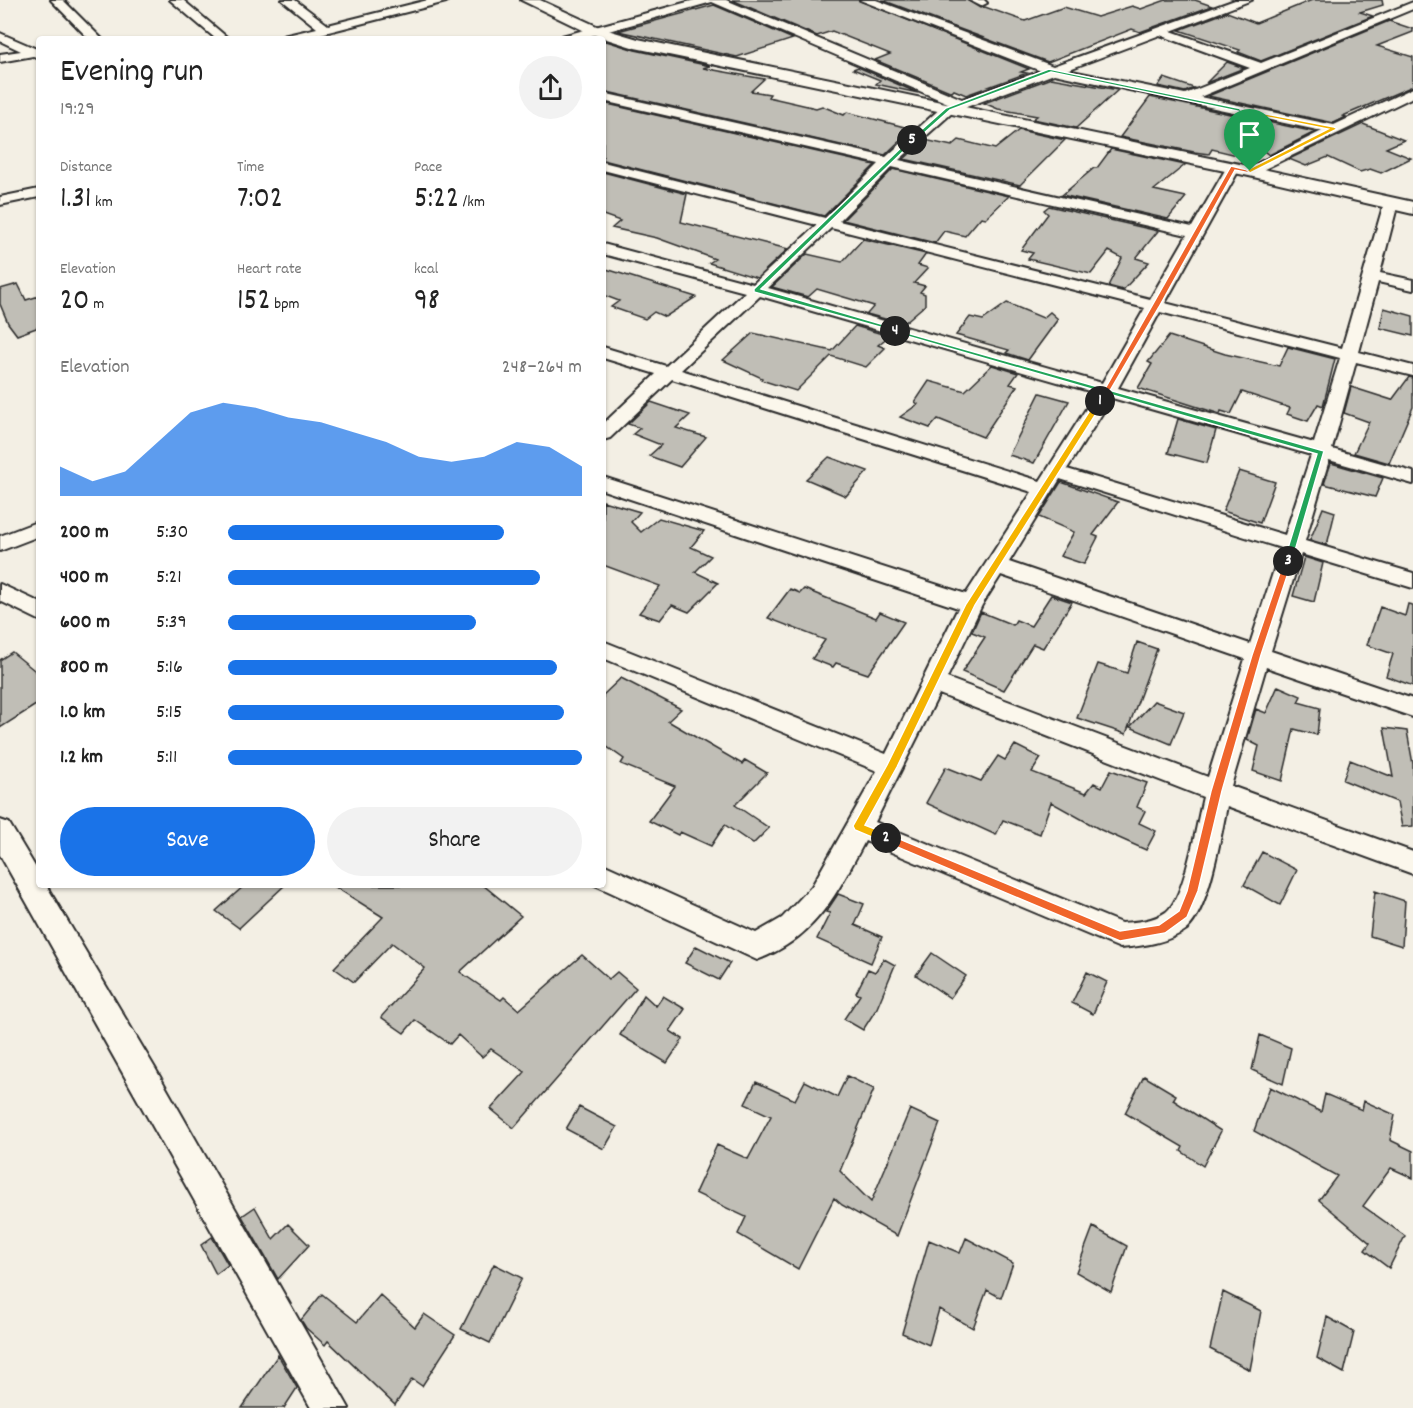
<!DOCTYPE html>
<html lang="en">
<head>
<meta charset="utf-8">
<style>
  :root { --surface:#fff; --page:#f2f2f2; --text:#222; --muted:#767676; --accent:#1a73e8 }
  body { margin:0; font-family:Dekko,sans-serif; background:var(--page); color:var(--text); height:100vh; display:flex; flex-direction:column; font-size:22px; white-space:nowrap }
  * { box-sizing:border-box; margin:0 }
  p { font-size:20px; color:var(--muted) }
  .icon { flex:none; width:33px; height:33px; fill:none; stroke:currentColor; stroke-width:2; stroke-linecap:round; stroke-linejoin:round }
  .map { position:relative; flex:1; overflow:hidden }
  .sheet { position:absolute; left:36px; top:36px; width:570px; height:852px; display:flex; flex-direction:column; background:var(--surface); border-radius:6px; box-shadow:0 2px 4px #0004 }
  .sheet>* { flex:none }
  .pin { position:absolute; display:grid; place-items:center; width:51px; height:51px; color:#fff; margin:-62px -26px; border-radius:50% 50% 50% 0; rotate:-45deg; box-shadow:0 0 6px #0007 }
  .pin .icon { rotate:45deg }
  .km { position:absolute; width:30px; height:30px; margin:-15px; border-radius:50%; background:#222; color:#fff; font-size:16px; line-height:30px; text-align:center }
  .round { display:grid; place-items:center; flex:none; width:63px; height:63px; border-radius:32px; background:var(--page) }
  .head { display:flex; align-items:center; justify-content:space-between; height:102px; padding:0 24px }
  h1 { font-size:33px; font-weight:600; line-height:45px }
  .figures { display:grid; grid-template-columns:repeat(3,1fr); gap:9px; height:102px; padding:6px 24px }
  .figures div { display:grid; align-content:center }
  .figures b { font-size:30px; font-weight:600 }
  .figures small { font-size:16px; font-weight:400 }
  .figures p { font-size:16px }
  .chart { height:168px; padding:12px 24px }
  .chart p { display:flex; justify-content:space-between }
  .chart svg { width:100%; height:108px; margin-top:6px; fill:var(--accent); opacity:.7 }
  .cta { display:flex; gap:12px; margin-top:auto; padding:12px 24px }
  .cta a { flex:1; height:69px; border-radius:36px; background:var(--accent); color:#fff; font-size:24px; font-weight:600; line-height:69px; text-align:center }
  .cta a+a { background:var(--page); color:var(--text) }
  ul { padding:0 24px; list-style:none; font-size:20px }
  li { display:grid; grid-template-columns:96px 72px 1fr; align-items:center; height:45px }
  li i { height:15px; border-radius:8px; background:var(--accent) }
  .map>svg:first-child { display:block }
</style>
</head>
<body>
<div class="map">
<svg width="1413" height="1408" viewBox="0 0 1413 1408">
  <rect width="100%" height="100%" fill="#f3efe4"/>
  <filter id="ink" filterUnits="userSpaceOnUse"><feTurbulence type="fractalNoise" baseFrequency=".0167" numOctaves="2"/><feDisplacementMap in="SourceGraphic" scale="12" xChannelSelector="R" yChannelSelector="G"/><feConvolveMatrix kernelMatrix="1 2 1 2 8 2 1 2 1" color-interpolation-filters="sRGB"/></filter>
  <g filter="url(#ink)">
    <path fill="#c0beb6" stroke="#2b2b2b" stroke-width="1.5" d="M732,0H858L1029,69L1021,72L1027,73L966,95L954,90L952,92L875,60L890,54L832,31L817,36Z
      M882,0H967L980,8L985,7L1025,21L1064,7L1097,17L1132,6L1141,9L1166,0H1195L1212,6L1140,32L1132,29L1048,62Z
      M1312,0H1382L1383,5L1360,12L1373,16L1261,61L1238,52L1240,50L1179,30L1227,12L1256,23Z
      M714,5L793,39L737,57L618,31Z
      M1389,21L1413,29V32L1377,46L1413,57V86L1343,116L1346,117L1334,123L1208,96Z
      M603,40L635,50L710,66L703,68L764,79L751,91L770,94L768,97L816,108L822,106L844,115L847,112L912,129L885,155L603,91Z
      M1227,62L1244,68L1206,83Z
      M858,67L918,93L876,84L880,80L853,69Z
      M1051,78L1118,90L1076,128L1033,119L1037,116L998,109L984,103Z
      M1164,78L1194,88L1185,92L1158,86Z
      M1150,97L1315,132L1269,155L1256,145L1245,157L1212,149L1209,154L1194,152L1120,137Z
      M603,103L875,165L824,216L603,160Z
      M1363,124L1404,140L1386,148L1411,158L1381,173L1370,169L1360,172L1328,157L1306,166L1289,159Z
      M1019,130L1065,140L1020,185L904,159L925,140L952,146L959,140L995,149Z
      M1111,149L1185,165L1154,190L1186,197L1168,219L1062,195L1094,168H1097Z
      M893,169L1009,196L986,218L981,217L965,236L944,231L935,243L843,220Z
      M603,172L687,194L681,222L788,249L757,278L709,263L715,259L657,238L612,228L620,221L603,215Z
      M1049,206L1158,231L1136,258L1149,262L1123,290L1108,286L1122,258L1109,251L1091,274L1028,259L1033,253L1021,250L1048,214L1044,210Z
      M863,239L926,254L918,265L928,268L914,283L925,286L920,292L925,294V305L903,324L867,314L874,306L817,289L808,297L772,287L807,254L842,262Z
      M603,268L696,297L665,317L654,312L645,319L611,307L619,301L603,295Z
      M18,284L26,300L39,296V327L17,335L8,323L0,304V289Z
      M1007,303L1043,318L1050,312L1058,319L1028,360L1006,353L1009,350L956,335L970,317L983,320Z
      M1384,308L1413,316V336L1380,328Z
      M855,326L889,336L878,345L885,348L866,367L831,356L796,391L761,380L762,378L723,360L753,333L832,351Z
      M1169,336L1225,354L1279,366L1288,347L1335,359L1323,406L1318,404L1308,421L1287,414L1290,408L1242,392L1231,414L1221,411L1220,414L1138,388L1152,364L1148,362Z
      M992,365L1018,373L1010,384L1017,386L983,437L938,419L930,428L900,417L918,404L915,402L929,381L965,391Z
      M1409,377L1413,378V407L1389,463L1354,453L1369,422L1344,413L1351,387L1392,400Z
      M1040,393L1069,401L1034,463L1009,455Z
      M651,402L690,415L676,428L706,437L680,467L649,456L661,445L633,434L640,428L628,424Z
      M1178,419L1216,430L1207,463L1168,453Z
      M829,457L868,471L846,496L806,479Z
      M1331,463L1383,478L1375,497L1324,484Z
      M1239,471L1275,482L1260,523L1223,511Z
      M1061,482L1118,502L1093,535L1098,537L1084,564L1060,556L1074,532L1039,517Z
      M603,501L640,512L631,522L641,532L659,518L704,531L691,547L711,556L695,572L718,583L689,612L672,605L660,620L639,613L660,586L603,565Z
      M1323,508L1335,512L1327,545L1310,540Z
      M1304,557L1323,563L1314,602L1293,596Z
      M790,589L800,593L804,589L876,618L880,612L904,622L868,674L836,663L833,667L812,659L825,640L768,618Z
      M1051,595L1072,602L1043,648L1033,644L1004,690L962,672L985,637L972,632L981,612L1013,625L1016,620L1031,626Z
      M1408,604L1413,605V686L1386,676L1393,654L1367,645L1380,607L1405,616Z
      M1137,642L1157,649L1126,734L1077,718L1098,664L1127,673Z
      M12,652L39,674V703L0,728V660Z
      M621,678L681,709L668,721L742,764L745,760L767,773L735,805L769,828L753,844L725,825L711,846L680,832L678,835L649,821L675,786L621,764L624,759L603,744V695Z
      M1278,686L1301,696L1298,702L1320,708L1317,735L1294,729L1282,781L1253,771L1259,746L1247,740L1256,709L1266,713Z
      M1154,701L1184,712L1171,744L1130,727Z
      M1384,728L1407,731L1413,764V826L1402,827L1397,802L1343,780L1350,760L1393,777Z
      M1015,745L1041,758L1032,772L1086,793L1094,783L1102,787L1111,770L1147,783L1137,807L1145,811L1139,823L1156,831L1146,850L1101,830L1051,802L1040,834L1003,820L996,835L926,803L946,767L981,781L998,756L1005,760Z
      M1262,852L1297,870L1280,905L1244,885Z
      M245,885H285L239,928L216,911Z
      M332,885H483L521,916L460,972L501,1000L504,997L519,1010L582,955L609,979L617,972L636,988L514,1128L491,1109L525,1072L491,1049L482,1057L458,1035L450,1044L415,1020L404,1033L381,1017L425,968L392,943L354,982L334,968L383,917Z
      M1375,891L1405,901L1402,946L1370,936Z
      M838,894L864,904L855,925L882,937L871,963L817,939L830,913L826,912Z
      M696,946L730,963L719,980L685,963Z
      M932,953L966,976L950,998L916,975Z
      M884,959L895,965L877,1008L863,1030L844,1019L860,995L856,993L868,969L875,972Z
      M1087,972L1107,982L1093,1014L1072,1003Z
      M644,995L656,1006L663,996L685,1009L670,1031L683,1039L667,1063L620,1035Z
      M1260,1035L1291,1048L1283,1084L1252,1070Z
      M847,1076L874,1089L840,1171L871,1202L910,1109L940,1123L897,1236L842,1205L834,1198L798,1269L738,1234L746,1217L695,1193L717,1145L748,1159L771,1116L745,1104L756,1082L795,1100L805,1081L837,1097Z
      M1144,1076L1176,1095L1173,1100L1221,1131L1203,1166L1181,1151L1183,1147L1125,1113Z
      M1270,1087L1321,1112L1325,1094L1362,1110L1364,1101L1395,1115L1390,1140L1413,1151V1178L1391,1168L1363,1206L1405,1236L1389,1268L1365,1250L1370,1243L1319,1200L1337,1176L1254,1131Z
      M579,1107L617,1127L604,1149L566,1129Z
      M255,1207L273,1239L288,1224L309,1245L278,1279L242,1216Z
      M1093,1227L1127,1246L1111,1292L1076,1272Z
      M212,1237L228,1265L216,1274L201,1245Z
      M966,1238L1013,1263L1001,1298L987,1290L973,1328L939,1309L929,1345L902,1333L929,1240L960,1253Z
      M494,1264L522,1278L490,1343L461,1329Z
      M1223,1292L1261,1311L1250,1370L1210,1349Z
      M322,1294L357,1322L380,1295L415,1327L424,1314L455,1335L422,1386L412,1379L395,1405L328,1341L325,1345L306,1328L301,1320Z
      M1327,1317L1354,1332L1344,1373L1317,1358Z
      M278,1355L297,1388L284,1408H242Z"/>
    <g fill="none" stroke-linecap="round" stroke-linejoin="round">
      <g stroke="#2b2b2b" stroke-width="4">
        <path id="minor" d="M51,0H63L102,39H89Z
          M170,0H183L229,39H216Z
          M282,0H295L328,25L428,0H448L446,2L301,39H281L283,36L317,28Z
          M695,0H726L962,99L1041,71L860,0H876L1053,66L1235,0H1252L1171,31L1261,63L1413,2V9L1200,97L1334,125L1413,88V97L1254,174L1249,175L1242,171L1322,131L1054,74L953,112L899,160L1192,227L1228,165H1238L1240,168L1165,303L1342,348L1384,203L1386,200H1396L1398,203L1380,273L1413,280V290L1378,282L1359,352L1413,366V376L1356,362L1332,449L1413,472V484L1329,460L1305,541L1413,573V588L1301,554L1271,651L1413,699V717L1266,667L1231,786L1413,852V874L1227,806C1221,835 1209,910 1187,929C1168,943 1142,946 1120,948L865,841C837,893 816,938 757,960L595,885H603V864L756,933L782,918L812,886L877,771L603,658V641L886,754L958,608L603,490V477L966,594L1032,492L672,379L610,438L603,440V424L656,374L603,358V347L666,366L745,292L603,254V244L753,284L817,225L603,170V162L825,218L879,164L603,101V93L886,157L943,106L950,104L712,2L580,39H560L562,36ZM1160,35L1250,68L1185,94L1067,70ZM892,167L1187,235L1150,299L839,221ZM831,228L1145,308L1102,383L768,288ZM760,296L1096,393L1040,481L681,370ZM1160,312L1340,358L1314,443L1118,388ZM1112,398L1311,455L1285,535L1067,469ZM1060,479L1281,548L1250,644L1009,562ZM1001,575L1245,659L1208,777L947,678L982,605ZM939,694L1203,797C1197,822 1185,898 1166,912C1153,921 1136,922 1121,923L875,822Z
          M969,0H984L987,3L981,6Z
          M0,33L39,50V58L33,56L0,62V54L21,51L0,41Z
          M39,189V197L0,205V197Z
          M39,521V536L0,551V536Z
          M0,584L39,602V620L0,601Z
          M0,820L9,823L39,873V885H46L155,1068L349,1408H311L0,855Z"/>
      </g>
      <g stroke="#2b2b2b" stroke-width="4">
        <path id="tertiary" d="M521,0H540L601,28L638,39L1249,166L1413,202V214L1249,176L635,48L591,34Z"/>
      </g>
      <use href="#minor" fill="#fbf7ec" fill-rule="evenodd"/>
      <use href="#tertiary" fill="#fbf7ec" fill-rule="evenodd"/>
    </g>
  </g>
  <path fill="#f0652b" stroke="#fff" stroke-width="1.5" d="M1231,166L1252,171L1250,173L1235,170L1159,307L1104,401L1097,403Z"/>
  <path fill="#f5b400" stroke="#fff" stroke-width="1.5" d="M1100,399L1104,401L975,605L897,767L865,825L890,835V841L886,843L855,830L853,826L887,765L966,604L1096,401Z"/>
  <path fill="#f0652b" stroke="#fff" stroke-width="1.5" d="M1285,558L1292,561L1261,655L1222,791L1198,891L1187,917L1165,933L1120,941L883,841V835H890L1120,931L1159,925L1179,911L1187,891L1211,791L1252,655Z"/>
  <path fill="#22a559" stroke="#fff" stroke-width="1.5" d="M893,329L1324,451L1292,561L1288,563L1284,561L1317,454L893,332Z"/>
  <path fill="#22a559" stroke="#fff" stroke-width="1.5" d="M910,139L915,140L761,289L898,329V332L754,292V289Z"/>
  <path fill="#22a559" stroke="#fff" stroke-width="1.5" d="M1049,69L1242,109L1244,110L1242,112L1051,72L950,110L914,142L910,140L946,108Z"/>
  <path fill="#f5b400" stroke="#fff" stroke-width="1.5" d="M1240,109L1334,127L1337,129L1250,173L1247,170L1328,129L1242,112Z"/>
</svg>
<div class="pin" style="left:1250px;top:171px;background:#1e9e55"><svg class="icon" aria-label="arrive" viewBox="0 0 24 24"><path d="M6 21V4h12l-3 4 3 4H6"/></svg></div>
<b class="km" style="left:1100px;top:401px">1</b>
<b class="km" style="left:886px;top:838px">2</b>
<b class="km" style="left:1288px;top:561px">3</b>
<b class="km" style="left:895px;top:331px">4</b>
<b class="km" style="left:912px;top:140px">5</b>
<section class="sheet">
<div class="head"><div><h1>Evening run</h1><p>19:29</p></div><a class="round"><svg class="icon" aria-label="share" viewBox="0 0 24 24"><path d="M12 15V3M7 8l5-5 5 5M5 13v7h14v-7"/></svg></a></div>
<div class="figures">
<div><p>Distance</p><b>1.31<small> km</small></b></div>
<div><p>Time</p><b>7:02</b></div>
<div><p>Pace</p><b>5:22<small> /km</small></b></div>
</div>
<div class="figures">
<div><p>Elevation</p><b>20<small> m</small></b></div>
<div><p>Heart rate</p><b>152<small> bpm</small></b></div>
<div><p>kcal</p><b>98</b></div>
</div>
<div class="chart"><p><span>Elevation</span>248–264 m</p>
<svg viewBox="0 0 160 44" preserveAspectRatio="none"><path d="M0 44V32L10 38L20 34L30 22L40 10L50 6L60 8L70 12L80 14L90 18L100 22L110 28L120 30L130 28L140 22L150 24L160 32V44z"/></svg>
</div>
<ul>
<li><b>200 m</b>5:30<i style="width:78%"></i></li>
<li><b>400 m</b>5:21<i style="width:88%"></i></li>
<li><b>600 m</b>5:39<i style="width:70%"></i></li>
<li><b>800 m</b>5:16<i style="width:93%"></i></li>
<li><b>1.0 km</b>5:15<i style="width:95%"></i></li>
<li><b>1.2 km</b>5:11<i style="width:100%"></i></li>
</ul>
<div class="cta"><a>Save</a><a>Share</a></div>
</section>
</div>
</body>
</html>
